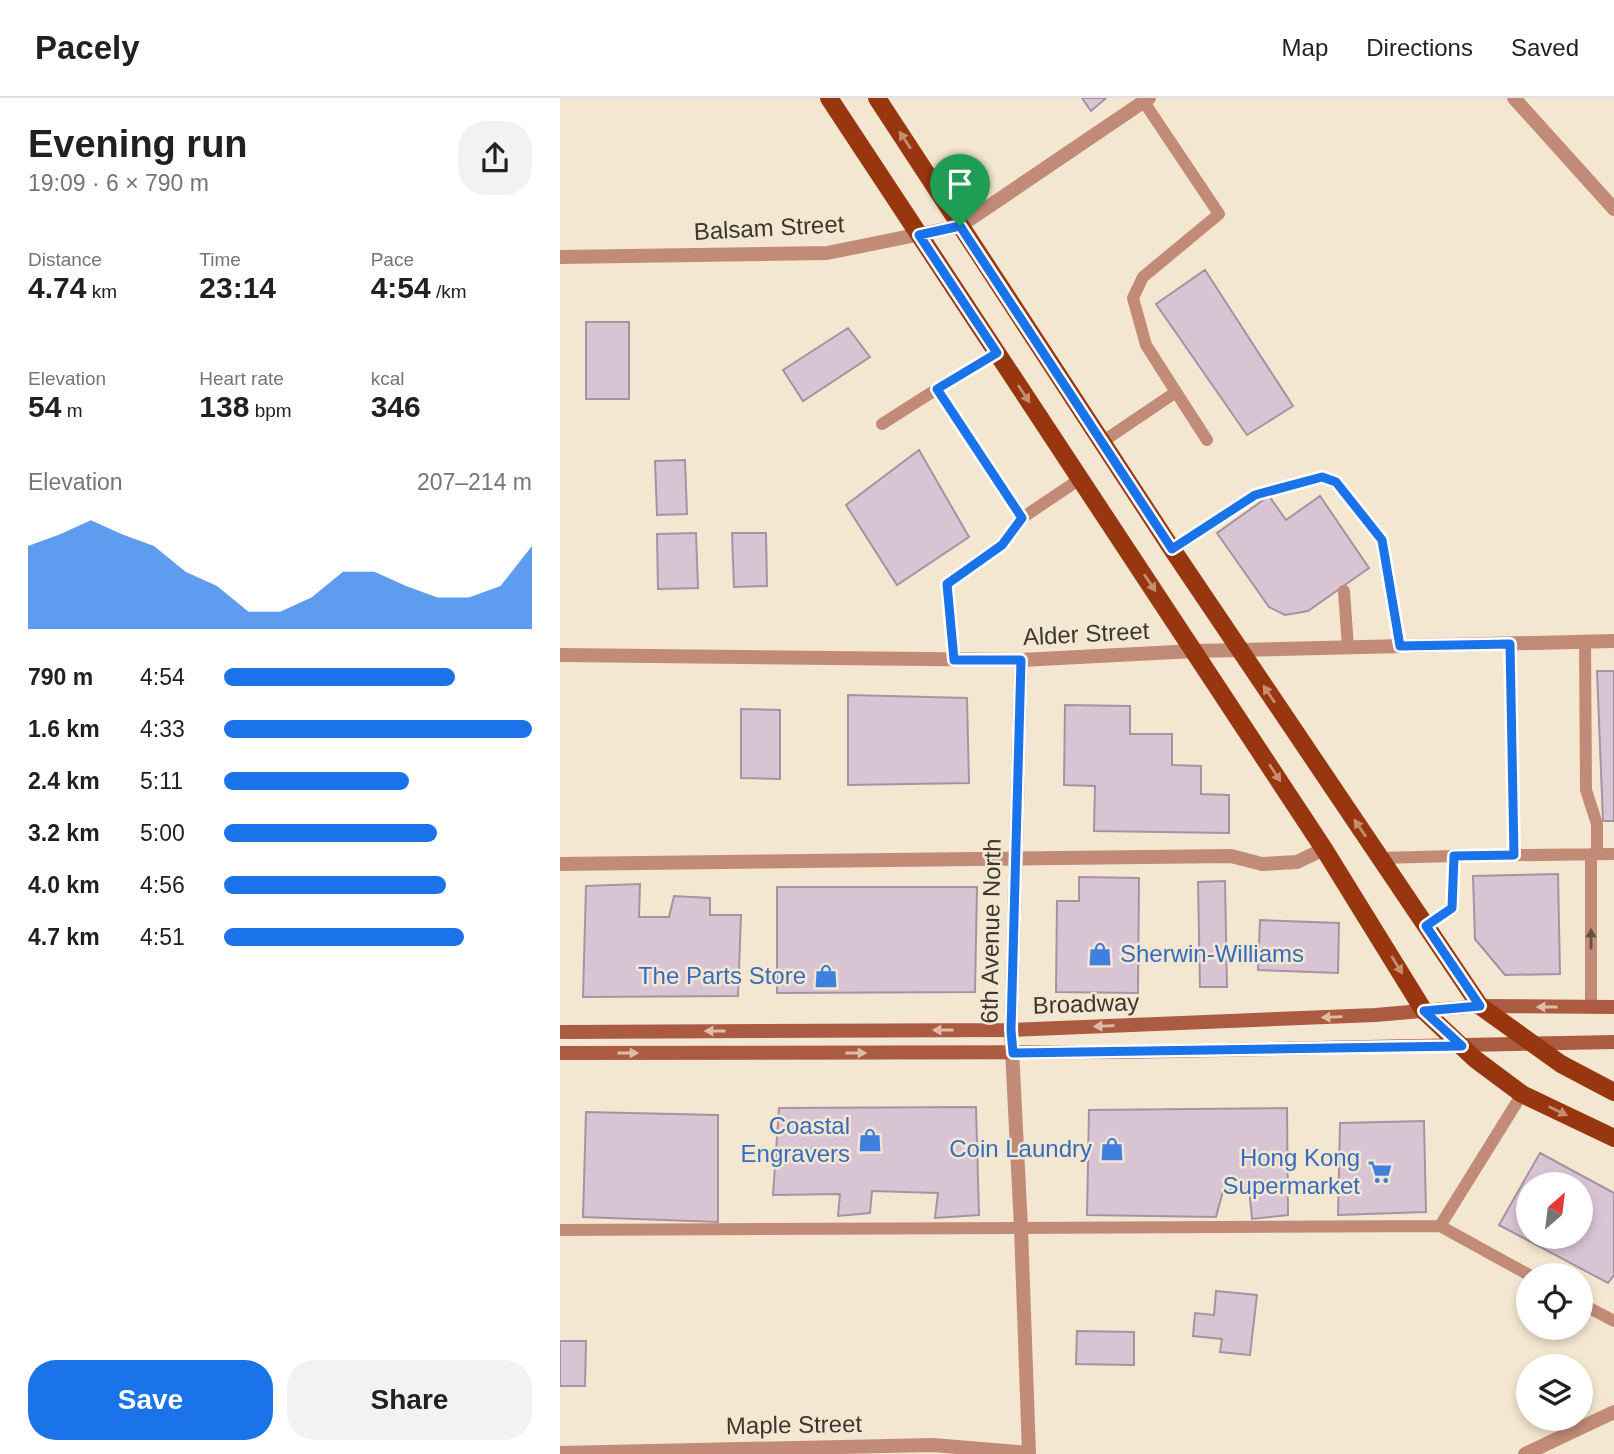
<!DOCTYPE html>
<html lang="en">
<head>
<meta charset="utf-8">
<style>
  :root { --surface:#fff; --page:#f2f2f2; --text:#202124; --muted:#757577; --line:#e0e0e0; --accent:#1a73e8 }
  body { margin:0; font-family:Helvetica,sans-serif; background:var(--page); color:var(--text); height:100vh; display:flex; flex-direction:column; font-size:26px; white-space:nowrap }
  * { box-sizing:border-box; margin:0 }
  p { font-size:23px; color:var(--muted) }
  .icon { flex:none; width:38px; height:38px; fill:none; stroke:currentColor; stroke-width:2; stroke-linecap:round; stroke-linejoin:round }
  .map { position:relative; flex:1; overflow:hidden }
  .drawer { display:flex; flex-direction:column; background:var(--surface); width:560px }
  .drawer>* { flex:none }
  .needle { width:46px; rotate:28deg }
  .controls { position:absolute; left:956px; top:1074px; display:grid; gap:14px }
  .controls a { display:grid; place-items:center; width:77px; height:77px; border-radius:50%; background:var(--surface); box-shadow:0 4px 10px #0003; font-size:35px }
  .pin { position:absolute; display:grid; place-items:center; width:60px; height:60px; color:#fff; margin:-72px -30px; border-radius:50% 50% 50% 0; rotate:-45deg; box-shadow:0 0 7px #0007 }
  .pin .icon { rotate:45deg }
  .round { display:grid; place-items:center; flex:none; width:74px; height:74px; border-radius:28px; background:var(--page) }
  .overview { display:flex; align-items:center; justify-content:space-between; height:119px; padding:0 28px }
  h1 { font-size:38px; font-weight:800; line-height:52px }
  .figures { display:grid; grid-template-columns:repeat(3,1fr); gap:10px; height:119px; padding:7px 28px }
  .figures div { display:grid; align-content:center }
  .figures b { font-size:30px; font-weight:800 }
  .figures small { font-size:19px; font-weight:400 }
  .figures p { font-size:19px }
  .chart { height:196px; padding:14px 28px }
  .chart p { display:flex; justify-content:space-between }
  .chart svg { width:100%; height:126px; margin-top:7px; fill:var(--accent); opacity:.7 }
  .button { display:flex; gap:14px; margin-top:auto; padding:14px 28px }
  .button a { flex:1; height:80px; border-radius:28px; background:var(--accent); color:#fff; font-size:28px; font-weight:800; line-height:80px; text-align:center }
  .button a+a { background:var(--page); color:var(--text) }
  ul { padding:0 28px; list-style:none; font-size:23px }
  li { display:grid; grid-template-columns:112px 84px 1fr; align-items:center; height:52px }
  li i { height:18px; border-radius:9px; background:var(--accent) }
  header { display:flex; align-items:center; gap:42px; box-sizing:border-box; height:98px; padding:0 35px; background:var(--surface); border-bottom:2px solid var(--line) }
  header strong { font-size:33px }
  nav { display:flex; gap:38px; margin-inline-start:auto; font-size:24px }
  main { display:flex; flex:1; min-height:0 }
  .map>svg:first-child { display:block }
</style>
</head>
<body>
<header>
<strong>Pacely</strong>
<nav><a>Map</a><a>Directions</a><a>Saved</a></nav>
</header>
<main>
<section class="drawer">
<div class="overview"><div><h1>Evening run</h1><p>19:09 · 6 × 790 m</p></div><a class="round"><svg class="icon" aria-label="share" viewBox="0 0 24 24"><path d="M12 15V3M7 8l5-5 5 5M5 13v7h14v-7"/></svg></a></div>
<div class="figures">
<div><p>Distance</p><b>4.74<small> km</small></b></div>
<div><p>Time</p><b>23:14</b></div>
<div><p>Pace</p><b>4:54<small> /km</small></b></div>
</div>
<div class="figures">
<div><p>Elevation</p><b>54<small> m</small></b></div>
<div><p>Heart rate</p><b>138<small> bpm</small></b></div>
<div><p>kcal</p><b>346</b></div>
</div>
<div class="chart"><p><span>Elevation</span>207–214 m</p>
<svg viewBox="0 0 160 44" preserveAspectRatio="none"><path d="M0 44V15L10 11L20 6L30 11L40 15L50 24L60 29L70 38L80 38L90 33L100 24L110 24L120 29L130 33L140 33L150 29L160 15V44z"/></svg>
</div>
<ul>
<li><b>790 m</b>4:54<i style="width:75%"></i></li>
<li><b>1.6 km</b>4:33<i style="width:100%"></i></li>
<li><b>2.4 km</b>5:11<i style="width:60%"></i></li>
<li><b>3.2 km</b>5:00<i style="width:69%"></i></li>
<li><b>4.0 km</b>4:56<i style="width:72%"></i></li>
<li><b>4.7 km</b>4:51<i style="width:78%"></i></li>
</ul>
<div class="button"><a>Save</a><a>Share</a></div>
</section>
<div class="map">
<svg width="1054" height="1356" viewBox="0 0 1054 1356">
  <rect width="100%" height="100%" fill="#f4e7d1"/>
  <path fill="#d9c4d4" stroke="#a692a2" stroke-width="2" fill-rule="evenodd" d="M522,0H546L531,13Z
    M645,172L733,308L687,337L596,206Z
    M26,224H69V301H26Z
    M288,230L310,259L243,303L223,272Z
    M359,352L409,439L337,487L286,407Z
    M125,362L127,416L97,417L95,363Z
    M709,398L726,422L760,398L809,470L748,513L725,517L709,509L657,435Z
    M136,435L138,490L98,491L97,436Z
    M172,435H206L207,488L174,489Z
    M1037,573H1054V723H1043Z
    M288,597L407,600L409,685L288,687Z
    M505,607L570,608V636H612V667L641,668V696L669,697V735L534,733L535,688L504,687Z
    M181,611L220,612V681L181,680Z
    M998,776L1000,876L945,877L915,841L913,778Z
    M519,779L579,780L578,895L496,894L497,803H519Z
    M665,783L667,889H640L638,784Z
    M80,786L79,819H109L114,798L150,800V817H181L178,898L23,899L26,788Z
    M217,789H417L415,894L217,895Z
    M700,822L779,825L778,875L698,872Z
    M416,1009L419,1117L375,1120L378,1095L312,1093L310,1115L278,1118L280,1096L213,1097L219,1010Z
    M727,1010L728,1117L692,1121L689,1090L663,1093L656,1119L527,1117L529,1012Z
    M26,1014L158,1017V1124L23,1119Z
    M864,1023L866,1114L778,1117L780,1025Z
    M980,1055L1054,1095V1177L1048,1185L939,1127ZM968,1087H1020V1139H968Z
    M656,1193L697,1197L690,1257L660,1254L662,1241L633,1238L635,1215L654,1217Z
    M517,1233L574,1234V1267L516,1266Z
    M0,1243H26L25,1288H0Z"/>
  <g fill="none" stroke-linecap="round" stroke-linejoin="round">
    <path stroke="#c28b78" stroke-width="12" d="M437,255L377,291L462,420L520,381
      M616,294L647,342
      M322,326L377,291
      M542,344L616,294L586,247L573,200L583,179L659,116L584,4
      M612,451L695,397L762,379L776,384L822,442L840,548
      M784,493L788,550
      M1025,544L1026,692L1037,726V756
      M950,546L954,757
      M394,562L387,486L442,447L462,420
      M894,758L1054,756
      M820,760L894,758L892,810L866,828
      M1031,909V756
      M962,996L880,1128L971,1178
      M0,1132L880,1128
      M1020,1205L1054,1223"/>
    <path stroke="#c28b78" stroke-width="14" d="M954,0L1054,111
      M0,159L267,155L400,128L589,0
      M0,557L461,562L635,553L1054,543
      M0,766L671,758L702,766L737,764L764,751
      M0,1355L373,1347L469,1355L461,1130L451,932L461,562
      M965,1356L1054,1314"/>
    <path stroke="#ab5b41" stroke-width="14" d="M0,934L451,932L815,917L920,908L1054,909
      M0,955L559,954L1054,944"/>
    <path stroke="#97360f" stroke-width="18" d="M269,0L764,751L864,913L915,961L962,996L1054,1040
      M317,0L612,451L920,908L1001,966L1054,994"/>
  </g>
  <defs><path id="oneway-solid" d="M-6-.8H1V-3.2L6.5 0L1 3.2V.8H-6Z" transform="scale(1.75)"/></defs>
  <g fill="#c68e70">
    <use href="#oneway-solid" transform="translate(345 42) rotate(-123)"/>
    <use href="#oneway-solid" transform="translate(464 296) rotate(56)"/>
    <use href="#oneway-solid" transform="translate(590 485) rotate(56)"/>
    <use href="#oneway-solid" transform="translate(709 596) rotate(-124)"/>
    <use href="#oneway-solid" transform="translate(715 675) rotate(57)"/>
    <use href="#oneway-solid" transform="translate(800 730) rotate(-124)"/>
    <use href="#oneway-solid" transform="translate(837 867) rotate(58)"/>
    <use href="#oneway-solid" transform="translate(998 1013) rotate(26)"/>
  </g>
  <use fill="#655045" href="#oneway-solid" transform="translate(1031 841) rotate(-90)"/>
  <g fill="#debda6">
    <use href="#oneway-solid" transform="translate(987 909) rotate(-180)"/>
    <use href="#oneway-solid" transform="translate(772 919) rotate(178)"/>
    <use href="#oneway-solid" transform="translate(544 928) rotate(178)"/>
    <use href="#oneway-solid" transform="translate(383 932) rotate(180)"/>
    <use href="#oneway-solid" transform="translate(155 933) rotate(180)"/>
    <use href="#oneway-solid" transform="translate(68 955)"/>
    <use href="#oneway-solid" transform="translate(296 955)"/>
  </g>
  <g fill="none" stroke-linecap="round" stroke-linejoin="round">
    <g stroke="#fff" stroke-width="14">
      <path id="route" d="M400,128L612,451L695,397L762,379L776,384L822,442L840,548L950,546L954,757L894,758L892,810L866,828L920,908L864,913L902,948L453,955L451,932L461,562H394L387,486L442,447L462,420L377,291L437,255L359,137Z"/>
    </g>
    <use href="#route" stroke="#1a73e8" stroke-width="9"/>
  </g>
  <defs>
    <g id="shop-bare" transform="scale(1.89)"><path d="M-5-2.5h2.3a2.7 3.5 0 0 1 5.4 0H5L5.5 6h-11ZM-1.5-2.5h3a1.5 2.3 0 0 0-3 0Z" fill="#3f7fe0" stroke="#f4e7d1" stroke-width="2.5" paint-order="stroke"/></g>
    <g id="supermarket-bare" transform="scale(1.89)"><path d="M-6-5.5h2.5l.6 2H6L4.5 2H-2.5L-4.4-4H-6ZM-1.5 3.2a1.3 1.3 0 1 0 .1 0ZM3 3.2a1.3 1.3 0 1 0 .1 0Z" fill="#3f7fe0" stroke="#f4e7d1" stroke-width="2.5" paint-order="stroke"/></g>
  </defs>
  <g fill-rule="evenodd">
    <use href="#shop-bare" x="540" y="856"/>
    <use href="#shop-bare" x="266" y="878"/>
    <use href="#shop-bare" x="310" y="1042"/>
    <use href="#shop-bare" x="552" y="1051"/>
    <use href="#supermarket-bare" x="820" y="1074"/>
  </g>
  <g text-anchor="middle" stroke-width="5" stroke-linejoin="round" paint-order="stroke">
    <g font-size="24" fill="#3d372f" stroke="#f4e7d1">
      <text transform="translate(209 130) rotate(-3)" y="8">Balsam Street</text>
      <text transform="translate(526 536) rotate(-3)" y="8">Alder Street</text>
      <text transform="translate(431 833) rotate(-89)" y="8">6th Avenue North</text>
      <text transform="translate(526 906) rotate(-2)" y="8">Broadway</text>
      <text transform="translate(234 1327) rotate(-1)" y="8">Maple Street</text>
    </g>
    <g font-size="24" fill="#366cbe" stroke="#f4e7d1" text-anchor="end">
      <text x="560" y="864" text-anchor="start">Sherwin-Williams</text>
      <text x="246" y="886">The Parts Store</text>
      <text x="290" y="1036">Coastal<tspan x="290" dy="28">Engravers</tspan></text>
      <text x="532" y="1059">Coin Laundry</text>
      <text x="800" y="1068">Hong Kong<tspan x="800" dy="28">Supermarket</tspan></text>
    </g>
  </g>
</svg>
<div class="controls">
<a><svg class="needle" viewBox="-14 -14 28 28"><path d="M0-13l5 13h-10z" fill="#e53935"/><path d="M0 13l5-13h-10z" fill="#757577"/></svg></a>
<a><svg class="icon" aria-label="locate" viewBox="0 0 24 24"><circle cx="12" cy="12" r="6"/><path d="M12 2v4M12 18v4M2 12h4M18 12h4"/></svg></a>
<a><svg class="icon" aria-label="layers" viewBox="0 0 24 24"><path d="M12 4l9 5-9 5-9-5zM3 14l9 5 9-5"/></svg></a>
</div>
<div class="pin" style="left:400px;top:128px;background:#1e9e55"><svg class="icon" aria-label="arrive" viewBox="0 0 24 24"><path d="M6 21V4h12l-3 4 3 4H6"/></svg></div>
</div>
</main>
</body>
</html>
